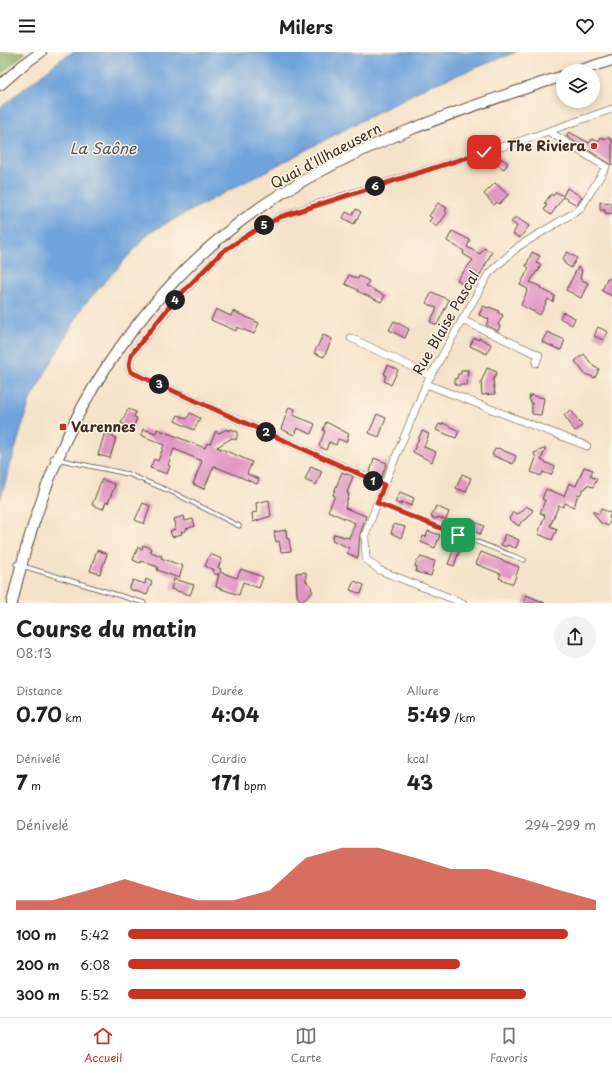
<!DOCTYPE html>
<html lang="fr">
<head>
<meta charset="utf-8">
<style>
  :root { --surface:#fff; --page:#f2f2f2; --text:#222; --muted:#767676; --line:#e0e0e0; --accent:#c8321e }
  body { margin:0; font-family:"Playpen Sans",sans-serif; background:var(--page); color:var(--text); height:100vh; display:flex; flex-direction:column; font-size:15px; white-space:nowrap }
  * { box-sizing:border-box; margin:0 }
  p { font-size:13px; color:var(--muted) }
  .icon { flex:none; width:22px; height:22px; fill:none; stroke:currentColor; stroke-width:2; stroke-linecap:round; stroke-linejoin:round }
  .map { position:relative; height:551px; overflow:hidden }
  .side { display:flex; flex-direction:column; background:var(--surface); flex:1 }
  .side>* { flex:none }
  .fabs { position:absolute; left:556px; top:12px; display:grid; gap:8px }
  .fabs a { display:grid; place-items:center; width:44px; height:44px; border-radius:50%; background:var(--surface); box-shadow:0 2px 10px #0003; font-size:20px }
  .pin { position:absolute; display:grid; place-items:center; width:34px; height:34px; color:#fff; margin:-17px; border-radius:8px; box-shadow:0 2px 6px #0006 }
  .km { position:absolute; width:20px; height:20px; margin:-10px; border-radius:50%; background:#222; color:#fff; font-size:11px; line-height:20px; text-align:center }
  .round { display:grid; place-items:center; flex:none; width:42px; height:42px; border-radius:21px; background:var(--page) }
  .overview { display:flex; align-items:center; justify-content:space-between; height:68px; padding:0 16px }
  h1 { font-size:22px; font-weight:700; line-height:30px }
  .metrics { display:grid; grid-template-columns:repeat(3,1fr); gap:6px; height:68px; padding:4px 16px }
  .metrics div { display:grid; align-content:center }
  .metrics b { font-size:20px; font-weight:700 }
  .metrics small { font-size:11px; font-weight:400 }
  .metrics p { font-size:11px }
  .chart { height:112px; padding:8px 16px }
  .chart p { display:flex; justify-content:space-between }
  .chart svg { width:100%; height:72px; margin-top:4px; fill:var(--accent); opacity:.7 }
  ul { padding:0 16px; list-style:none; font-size:13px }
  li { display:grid; grid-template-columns:64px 48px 1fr; align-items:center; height:30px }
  li i { height:10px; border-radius:5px; background:var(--accent) }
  header { display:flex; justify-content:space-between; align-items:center; height:52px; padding:0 16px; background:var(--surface); font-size:18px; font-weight:700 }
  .dock { display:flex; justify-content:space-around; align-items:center; height:56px; border-top:1px solid var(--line); background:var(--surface); font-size:11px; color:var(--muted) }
  .dock a { display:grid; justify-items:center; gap:2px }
  .dock .current { color:var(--accent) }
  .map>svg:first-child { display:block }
</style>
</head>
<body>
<header><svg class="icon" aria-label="menu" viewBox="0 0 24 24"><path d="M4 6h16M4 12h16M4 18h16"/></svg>Milers<svg class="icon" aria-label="heart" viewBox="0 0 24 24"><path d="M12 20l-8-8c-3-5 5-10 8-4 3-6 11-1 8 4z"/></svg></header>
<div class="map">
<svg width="612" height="551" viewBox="0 0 612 551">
  <rect width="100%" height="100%" fill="#fcf5e5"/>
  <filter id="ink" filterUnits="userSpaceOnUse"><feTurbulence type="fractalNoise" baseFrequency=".025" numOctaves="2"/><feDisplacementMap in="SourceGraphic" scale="8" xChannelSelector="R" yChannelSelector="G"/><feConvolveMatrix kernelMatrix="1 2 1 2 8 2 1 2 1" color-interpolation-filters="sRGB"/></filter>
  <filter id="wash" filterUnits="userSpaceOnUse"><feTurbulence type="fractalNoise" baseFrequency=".012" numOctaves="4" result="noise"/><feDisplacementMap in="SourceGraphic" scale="16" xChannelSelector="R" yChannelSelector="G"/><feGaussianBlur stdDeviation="0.9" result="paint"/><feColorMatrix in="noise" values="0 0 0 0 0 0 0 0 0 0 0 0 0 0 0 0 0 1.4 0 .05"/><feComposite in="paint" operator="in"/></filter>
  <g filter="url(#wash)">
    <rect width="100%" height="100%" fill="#f5e3c9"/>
    <path fill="#91b66c" stroke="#667045" d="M0,0H24L25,1L0,23Z"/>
    <path fill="#70a3db" stroke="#56667c" d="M73,0H517L426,35L150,180L83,254L30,348L0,448V56L60,8Z"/>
    <g id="blocks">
      <path fill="#e094c3" d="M569,80L589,91L592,87L598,90L601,85L605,87L607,85L612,88V113L566,84Z
        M494,102L508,111L504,117L491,109L489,104Z
        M495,131L508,143L499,152L497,150L494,153L484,142Z
        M567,136L582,145L577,153L563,145L551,163L544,158L547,153L544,152L551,142L553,144L556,140L563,144Z
        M600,150L612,151V162L605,161V158H600Z
        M438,151L447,156L445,159L447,161L437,175L429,169L432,166L429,164Z
        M356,157L361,160L354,172L343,166L346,160L352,163Z
        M516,165L529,174L520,186L513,182L517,174L511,170Z
        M452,179L470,188L467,195L480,202L484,196L492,200L480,223L469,237L457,228L473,208L463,202L464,199L447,189Z
        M532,200L540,204L536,211L541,213L538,220L537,219L530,230L541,235L540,236L555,244L553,250L548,247L540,263L521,253L528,237L520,233L529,216L526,214Z
        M567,200L577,206L571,216L564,211V209L562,208Z
        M578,215L582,218L580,227L588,231L581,246L566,238Z
        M349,223L358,227L359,224L369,229L366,234L385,244L381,250L357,239L358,238L345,232Z
        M607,226L612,228V244L602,239Z
        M432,240L449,248L437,273L430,270L437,256L426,251Z
        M483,254L488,256L489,255L499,259L498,261L503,263L498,273L500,274L498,279L486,273L489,267L479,263Z
        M216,257L231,264L233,259L259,271L254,282L237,275L236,279L211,268Z
        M563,260L575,266L572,273L560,266Z
        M394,269L409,277L405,286L389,278Z
        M598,275L608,280L603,288L594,284Z
        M547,280L565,288L561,298L542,290Z
        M323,283L332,287L324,305L314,301Z
        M474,286L479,288V286L491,292L487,302L470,294Z
        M584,302L594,315L599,317L595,326L585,322L575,309Z
        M388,313L398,318L391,333L384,329L386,323L384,322Z
        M487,316L497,320L493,328L495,342L482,343L481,330Z
        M461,318H468L467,333H455V326L457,327L458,322H461Z
        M530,343L544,346L541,363L532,362V352L529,347Z
        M289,355L295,357L293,363L315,372L311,382L297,376L294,383L281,377Z
        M128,357L136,360L134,365L137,366L133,376L121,371Z
        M571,358L582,374L575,379L564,363Z
        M190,361L200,366L194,378L175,369L178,363L187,367Z
        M377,362L386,366L379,385L369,381Z
        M326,370L349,382L346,390L338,387L336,393L329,390L326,398L319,394L325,379L323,378Z
        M443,371L459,379L456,386L436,378L439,372L442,373Z
        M143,377L156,381L157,377L205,396L207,391L210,392L216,379L219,381L227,377L228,379L231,377L238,380L236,388L232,386L217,395L252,410L247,422L259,427L257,432L214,414L204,437L193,432L202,409L174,397L168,413L170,414L167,422L150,416L154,407L158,409L164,393L141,383Z
        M422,379L429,382L424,395L436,400L432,410L413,400Z
        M105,380L114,384V385L116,386L110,406L98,403Z
        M499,396L500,397L516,404L513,412L492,403L495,397Z
        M546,396L541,408L555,415L551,423L543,420L541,424L531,420L536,406L534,401Z
        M374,406L387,411L381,426L370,421Z
        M311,414L322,419L316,433L305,428Z
        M584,415L593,418L590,424L597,427L593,435L587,433L585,437H583L580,443L578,442L574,455L565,451L563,455L559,453L550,474L557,477L552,488L538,482L545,463L540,461L545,448L542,447L546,437L564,444L569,431L576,434Z
        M342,420L353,424L347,441L349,442L345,456L366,464L360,482L358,506L347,501L349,496L332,488L334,482L349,486L355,471L328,459L335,444L333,443Z
        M462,422L471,426L466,440L456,436Z
        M102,427L115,433L108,451L106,450L103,457L92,453Z
        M400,440L414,446L411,454L402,450L401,453L395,450Z
        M269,448L271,464L253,470L252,461L257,460L256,451Z
        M143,451L150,454L144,472L135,468Z
        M436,454L449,460L446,468L438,465L437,467L431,465Z
        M526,454L533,458L529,465L521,470L519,474L509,467L513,460L517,462L523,459Z
        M601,457L611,461L609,466L611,467L608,474L600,470L592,459L599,462Z
        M184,464L185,469L193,467L195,474L186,477V479L181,480L182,482L172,485L170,479L176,477L175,474L176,473L174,467Z
        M470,468L484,474L480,482L467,476Z
        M394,472L405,475L401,486L391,481Z
        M286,478L287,487H289L291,499L281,500L279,489L276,490L274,480Z
        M428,479L440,483L435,496L421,490L423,484L426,485Z
        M505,482L519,488L516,496L507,493L506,495L501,493Z
        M457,489L462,491L454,514L448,512Z
        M143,493L151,496L150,500L162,504L161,506L183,514L179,526L157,518L158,515L141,509L140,511L133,508L138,495L142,497Z
        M97,498L107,502L100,522L90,519Z
        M481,500L519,515L513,532L499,526L501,522L476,512Z
        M210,502L222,507L218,516L221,517L220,520L237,526L241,517L263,525L259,536L243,530L239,543L216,535L219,521L218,523L213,521L214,518L205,514Z
        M420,505L435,509L431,524L416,520L417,515L415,514L417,508H419Z
        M306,520V529L312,536L311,537L313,540L301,549L297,544L296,521Z
        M146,527L152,530L147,543L129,537L133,528L145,532Z
        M174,527L194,533L190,543L171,537Z
        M354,529L364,533L361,542L350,538Z
        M526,543L545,551H524Z"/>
    </g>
  </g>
  <g filter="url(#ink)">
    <use href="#blocks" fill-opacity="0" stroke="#574638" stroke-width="1"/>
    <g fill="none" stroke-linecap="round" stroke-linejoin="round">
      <g stroke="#574638" stroke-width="5">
        <path id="service" d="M52,406L128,422L174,441L239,474
          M377,451L524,508
          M16,512L144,551"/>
      </g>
      <g stroke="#574638" stroke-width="8">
        <path id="minor" d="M462,268L539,303L536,311
          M351,286L431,324
          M426,332L587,394
          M384,433L426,332L489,221L519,194L580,157L606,115L548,79
          M463,551L379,518L366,507L365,483L384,433L131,320L129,313L131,303L173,251L222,200L251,181L280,165L321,151L523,88L612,57"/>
      </g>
      <g stroke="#574638" stroke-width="12">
        <path id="primary" d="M578,19L612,8
          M0,33L23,13L41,0
          M12,551C23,502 38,454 57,408C98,308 178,209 268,150C359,91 461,57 563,24"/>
      </g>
      <use href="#service" stroke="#fff" stroke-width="3.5"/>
      <use href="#minor" stroke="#fff" stroke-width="7"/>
      <use href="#primary" stroke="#fff" stroke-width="10"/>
    </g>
  </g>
  <g fill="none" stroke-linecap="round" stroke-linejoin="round" filter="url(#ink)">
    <g stroke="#fff" stroke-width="8">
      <path id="route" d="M458,483L377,451L384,433L131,320L129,313L131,303L173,250L222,200L251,181L280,165L484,100"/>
    </g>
    <use href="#route" stroke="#c8321e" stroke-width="5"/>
  </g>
  <g fill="#c8321e" stroke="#fcf5e5" stroke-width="1.5">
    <circle cx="594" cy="94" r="4"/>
    <rect x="59" y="371" width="8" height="8" rx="2"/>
  </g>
  <g text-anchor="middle" stroke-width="3" stroke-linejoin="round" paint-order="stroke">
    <g font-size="14" font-weight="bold" fill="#3b2a1e" stroke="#fcf5e5" text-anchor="end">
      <text x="586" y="99">The Riviera</text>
      <text x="71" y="380" text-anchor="start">Varennes</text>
    </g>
    <g font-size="14" fill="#3b2a1e" stroke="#fcf5e5">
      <text transform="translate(326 104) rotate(-28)" y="5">Quai d'Illhaeusern</text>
      <text transform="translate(446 271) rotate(-60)" y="5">Rue Blaise Pascal</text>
    </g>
    <g font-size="15" font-style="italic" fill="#4e5460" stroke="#fcf5e5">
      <text x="103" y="102">La Saône</text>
    </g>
  </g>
</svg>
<div class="fabs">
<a><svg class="icon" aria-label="layers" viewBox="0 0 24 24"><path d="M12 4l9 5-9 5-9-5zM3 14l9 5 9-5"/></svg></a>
</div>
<div class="pin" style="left:458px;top:483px;background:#1e9e55"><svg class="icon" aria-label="arrive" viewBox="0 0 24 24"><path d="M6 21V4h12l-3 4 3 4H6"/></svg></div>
<div class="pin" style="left:484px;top:100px;background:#d93025"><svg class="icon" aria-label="check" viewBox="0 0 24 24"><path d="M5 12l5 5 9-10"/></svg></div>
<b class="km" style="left:373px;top:429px">1</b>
<b class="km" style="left:266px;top:380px">2</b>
<b class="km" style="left:159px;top:332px">3</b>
<b class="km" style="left:175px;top:248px">4</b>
<b class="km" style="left:264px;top:173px">5</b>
<b class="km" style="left:375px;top:134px">6</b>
</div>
<section class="side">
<div class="overview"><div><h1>Course du matin</h1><p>08:13</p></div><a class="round"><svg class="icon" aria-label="share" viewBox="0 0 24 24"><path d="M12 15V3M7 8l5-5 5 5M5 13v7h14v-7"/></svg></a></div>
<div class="metrics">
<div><p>Distance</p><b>0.70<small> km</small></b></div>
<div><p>Durée</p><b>4:04</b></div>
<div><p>Allure</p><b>5:49<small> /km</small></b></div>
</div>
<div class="metrics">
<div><p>Dénivelé</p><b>7<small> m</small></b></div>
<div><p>Cardio</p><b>171<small> bpm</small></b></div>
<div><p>kcal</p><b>43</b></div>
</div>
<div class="chart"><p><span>Dénivelé</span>294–299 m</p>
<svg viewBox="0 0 160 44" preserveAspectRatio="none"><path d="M0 44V38L10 38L20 32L30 25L40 32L50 38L60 38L70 32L80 12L90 6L100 6L110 12L120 19L130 19L140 25L150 32L160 38V44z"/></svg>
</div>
<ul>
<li><b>100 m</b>5:42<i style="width:94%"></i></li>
<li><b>200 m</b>6:08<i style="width:71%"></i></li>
<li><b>300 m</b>5:52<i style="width:85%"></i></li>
</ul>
</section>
<nav class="dock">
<a class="current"><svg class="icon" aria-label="home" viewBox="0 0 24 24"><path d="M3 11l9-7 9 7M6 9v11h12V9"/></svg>Accueil</a>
<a><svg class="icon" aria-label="map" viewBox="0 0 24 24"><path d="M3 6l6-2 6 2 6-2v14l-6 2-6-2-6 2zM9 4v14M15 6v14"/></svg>Carte</a>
<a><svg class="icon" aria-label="saved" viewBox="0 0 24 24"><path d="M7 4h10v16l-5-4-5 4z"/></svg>Favoris</a>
</nav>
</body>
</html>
